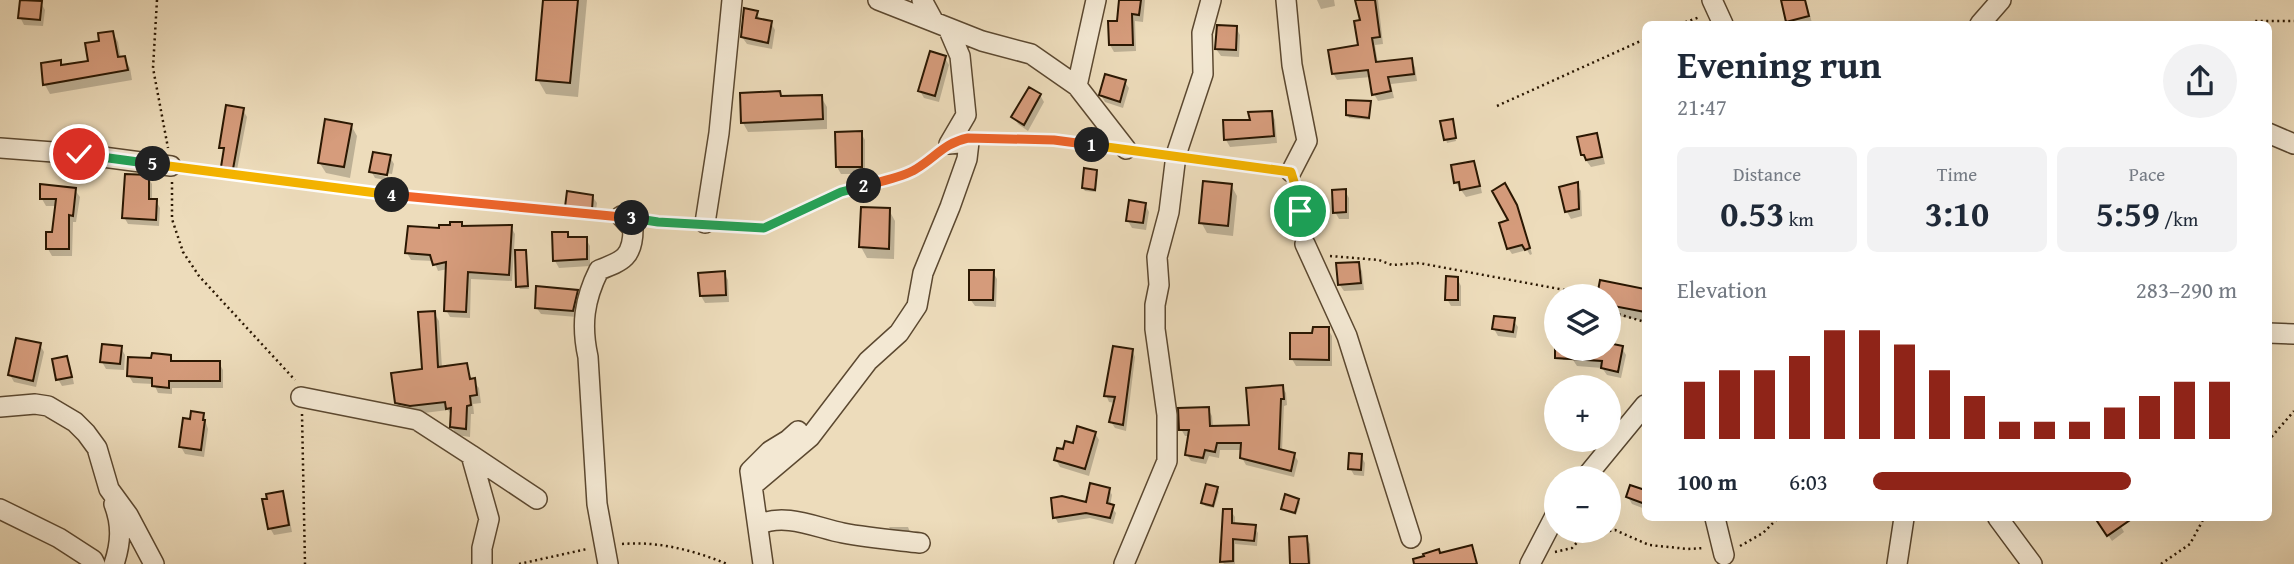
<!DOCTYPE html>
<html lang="en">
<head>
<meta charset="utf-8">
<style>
  :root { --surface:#fff; --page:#f2f2f3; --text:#1f2937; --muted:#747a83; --accent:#8f2418 }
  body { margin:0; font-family:"Gentium Book Plus",serif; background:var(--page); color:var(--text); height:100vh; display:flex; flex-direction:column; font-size:26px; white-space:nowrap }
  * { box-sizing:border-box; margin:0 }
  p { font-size:23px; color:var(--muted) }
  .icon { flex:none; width:38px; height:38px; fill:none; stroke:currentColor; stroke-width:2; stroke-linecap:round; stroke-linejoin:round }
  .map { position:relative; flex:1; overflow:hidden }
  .details { position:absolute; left:1642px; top:21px; width:630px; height:500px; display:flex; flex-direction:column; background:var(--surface); border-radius:10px; box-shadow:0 7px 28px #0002 }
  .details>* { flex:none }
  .tools { position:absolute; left:1544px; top:284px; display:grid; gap:14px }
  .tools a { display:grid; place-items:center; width:77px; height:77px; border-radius:50%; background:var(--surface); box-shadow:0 7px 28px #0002; font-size:35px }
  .pin { position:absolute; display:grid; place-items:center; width:60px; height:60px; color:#fff; margin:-30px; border:4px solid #fff; border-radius:50%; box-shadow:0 2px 7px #0007 }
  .km { position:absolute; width:35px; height:35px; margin:-18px; border-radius:50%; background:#222; color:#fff; font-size:19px; line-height:35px; text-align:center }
  .round { display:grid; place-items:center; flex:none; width:74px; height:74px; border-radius:37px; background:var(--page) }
  .head { display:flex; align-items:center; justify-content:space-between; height:119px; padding:0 35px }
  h1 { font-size:38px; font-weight:700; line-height:52px }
  .figures { display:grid; grid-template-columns:repeat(3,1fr); gap:10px; height:119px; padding:7px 35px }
  .figures div { display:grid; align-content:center; border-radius:10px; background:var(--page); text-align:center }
  .figures b { font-size:35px; font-weight:700 }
  .figures small { font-size:19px; font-weight:400 }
  .figures p { font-size:19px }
  .chart { height:196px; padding:14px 35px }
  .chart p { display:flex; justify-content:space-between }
  .chart svg { width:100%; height:126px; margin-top:7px; stroke:var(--accent); stroke-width:6 }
  ul { padding:0 35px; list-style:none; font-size:23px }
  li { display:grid; grid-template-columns:112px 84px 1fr; align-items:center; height:52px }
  li i { height:18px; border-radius:9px; background:var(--accent) }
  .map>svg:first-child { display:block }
</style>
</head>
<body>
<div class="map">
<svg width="2294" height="564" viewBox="0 0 2294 564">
  <rect width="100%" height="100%" fill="#eddcbb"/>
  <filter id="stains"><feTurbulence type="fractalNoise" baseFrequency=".00286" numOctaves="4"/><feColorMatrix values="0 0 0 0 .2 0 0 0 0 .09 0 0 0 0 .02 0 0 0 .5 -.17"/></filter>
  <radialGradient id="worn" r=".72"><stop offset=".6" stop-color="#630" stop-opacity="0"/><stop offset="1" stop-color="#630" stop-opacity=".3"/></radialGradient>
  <path fill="#0003" d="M545,0H587L578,97L546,94L538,80Z
    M1120,0H1145L1143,22L1135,21L1136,51L1114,52L1110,45L1118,23Z
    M1317,0H1334L1335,6L1321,9Z
    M1357,0H1378L1383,44L1375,45L1378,64L1411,60L1415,67L1417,81L1391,84L1394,98L1378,101L1374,94L1371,77L1337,80L1333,73L1360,46L1362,21Z
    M1782,0H1806L1812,23L1790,24Z
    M41,3L45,10L43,26L24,25L20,17Z
    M756,12L760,19L771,23L775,30L772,49L747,44L742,37Z
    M2136,21L2139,24H2122Z
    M1236,28L1240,35L1239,57L1221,56L1216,49Z
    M112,32L118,42L121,59L124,58L130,68L132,80L50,94L45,85L60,62L62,67L90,63Z
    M945,58L949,65L939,102L924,98L920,91Z
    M1124,81L1129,88L1123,108L1105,102L1101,95Z
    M779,93L782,98L821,97L827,107V129L748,132L743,123Z
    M1040,95L1044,102L1028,131L1018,124L1014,117Z
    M1370,102V120L1349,118L1348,115Z
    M243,110L247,117L236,175L227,173L223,167L225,154L221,147Z
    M1271,112L1275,120L1277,143L1230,147L1226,140L1252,121Z
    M1442,123L1453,124L1456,141L1447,143Z
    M351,125L357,136L350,178L326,173L319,162Z
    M861,133L865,140V174H841L837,167Z
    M1596,135L1600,142L1605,164L1591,167L1582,155Z
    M390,157L394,164L392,174L374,171V174L391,178V181L375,178L371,171Z
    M1473,163L1477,170L1482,193L1466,197L1456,183L1453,167Z
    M1096,171L1098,174L1096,192L1085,191L1083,188Z
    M148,177L152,184V201H156L160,208L159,226L128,224L124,217Z
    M1577,184L1581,191L1582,216L1571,219L1567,212Z
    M1231,185L1237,196L1233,236L1207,233L1201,222Z
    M1504,186L1520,213L1532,254L1530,255L1527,250L1512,254L1508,248L1511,222Z
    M75,190L80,197L76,222H73L72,256H52L48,249V233H54L57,206H46L42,199Z
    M1345,191L1349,198V219H1339L1335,212Z
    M592,196L597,203L595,217L570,214L566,207Z
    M1145,204L1149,212L1146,230L1132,228L1128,221Z
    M889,210L895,221L894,259L867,258L861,247Z
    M461,224L463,228L511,227L515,234L512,281L471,279L470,318L450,317L446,310L448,269L438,271L434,261L411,260L407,253L441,230Z
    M567,233L570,239H586L590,246V266L559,268L555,261L554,234Z
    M525,251L529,289H520L518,286Z
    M1358,264L1362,271L1364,290L1344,291L1339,284Z
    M993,272L997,279L996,307L975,306L970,299Z
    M724,273L728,280L729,302L705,303L701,296Z
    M1457,278L1461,286V306H1451L1447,299Z
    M577,291L581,298L577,317L541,314L536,307Z
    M1645,291V321L1608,314V296Z
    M434,313L439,321L442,368L466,365L472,380L479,388L481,403L473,404L474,414H471L470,437L456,435L452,426V417L448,410L416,414L402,411L397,403L423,371Z
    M1513,320L1518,327L1516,338L1498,336L1494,329Z
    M1328,329L1332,336V366H1296L1292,359L1314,335Z
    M40,345L44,352L36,387L14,382L10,375Z
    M121,348L125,355L124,370L106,369L102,362Z
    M1622,348L1626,355L1621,378L1607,375L1602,368L1577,366L1573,360H1563L1559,352Z
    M1132,350L1135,357L1126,431L1115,428L1111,422L1115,403L1109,402L1106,395Z
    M170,356L174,363H219L223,370V388H172V394L158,393L154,384L133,383L129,376L153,360Z
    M66,358L70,365L74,384L62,386L58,379Z
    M1282,387L1286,393L1287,405L1284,406L1282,451L1294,454L1298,461L1294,477L1246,465L1242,458V450H1220L1219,458L1209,456L1206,464L1191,461L1187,455L1190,436H1185L1181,429L1208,409L1212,416L1213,427H1251Z
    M203,414L208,429L204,457L185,454L181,447L191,421Z
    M1095,433L1099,440L1089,476L1060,467L1056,460L1064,451Z
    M1361,456L1365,463L1364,476L1354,475L1350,468Z
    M1109,489L1112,495L1110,506L1116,513L1113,524L1090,518L1058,523L1055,517L1087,504Z
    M1217,489L1219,492L1214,508L1205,506L1203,503Z
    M1645,492V509L1632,504L1628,497Z
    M282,493L286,500L292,532L274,535L270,528Z
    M1298,500L1300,503L1296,515L1285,511L1283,508Z
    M1231,511L1235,517V525L1254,527L1258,533L1257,546L1235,544V564H1224L1222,561Z
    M2097,518H2116L2124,532L2112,541Z
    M889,527H908L910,532L891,530Z
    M1306,538L1310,544L1311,564H1292Z"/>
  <path fill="#d69c7c" stroke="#2a1702" stroke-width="2" d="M20,0L42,1L40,20L18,18Z
    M543,0H578L570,83L536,80Z
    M1119,0H1141L1139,15L1132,14L1133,45H1109L1108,21H1117Z
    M1355,0H1375L1380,37L1372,38L1376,62L1412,58L1414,74L1388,77L1391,91L1372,95L1368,70L1332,74L1328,50L1358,45L1354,21L1360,20Z
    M1781,0H1805L1809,16L1786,22Z
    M744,8L758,11L756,18L772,21L768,43L741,37Z
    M1217,25L1237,26L1236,50L1215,49Z
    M113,31L118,57L125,56L128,70L43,85L41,63L61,60V65L88,61L85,43L99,41L98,33Z
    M930,51L946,56L935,96L918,91Z
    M1105,74L1126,80L1120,102L1099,95Z
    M1029,87L1041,94L1024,125L1011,117Z
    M780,91L781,96L822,95L823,119L741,123L740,93Z
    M1346,100L1371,101L1369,118L1346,115Z
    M226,105L244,108L233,169L221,167L224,148H219Z
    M1272,111L1274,136L1224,140L1223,120H1250L1248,112Z
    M325,119L352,124L344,167L318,163Z
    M1453,119L1456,138L1444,140L1440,121Z
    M862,131V167H836L835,132Z
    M1597,133L1602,157L1586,160L1584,155H1581L1577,137Z
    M373,152L391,155L387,175L369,172Z
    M1474,161L1480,186L1460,190L1459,182L1454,183L1451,165Z
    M1084,168L1097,170L1095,190L1082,188Z
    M125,174L149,175V199H157L156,220L122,218Z
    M1203,181L1232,184L1228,226L1199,223Z
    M1578,182L1579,209L1565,212L1559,187Z
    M1505,183L1517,205L1530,248L1525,250L1522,245L1507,249L1499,223L1508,220L1492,191Z
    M40,184L76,188L73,216L69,215V249H46V232H52L56,199H40Z
    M1346,189V212L1333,213L1332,190Z
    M567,191L593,195L592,210L565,207Z
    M1129,200L1146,203L1143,223L1126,221Z
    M861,207L890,208L889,249L859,247Z
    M450,222H462V226L512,225L509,275L468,272L466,312L444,311L446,262L433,265L430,255L405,253L408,226L439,228V225H450Z
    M552,232H568V237H587V259L553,261Z
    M515,250H526L528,286L516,287Z
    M1359,262L1361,283L1338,285L1336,263Z
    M969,270H994L993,300H969Z
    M725,271L726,295L700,296L698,273Z
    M1446,276L1458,277V300H1445Z
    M1600,280L1645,289V312L1608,305V296H1597Z
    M536,286L578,290L573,311L535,308Z
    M435,311L438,367L467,363L470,379L475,378L477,395L470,396L471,405L467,406L466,429L450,427L451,408L446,409L445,402L410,406L395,403L391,373L422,369L418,312Z
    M1494,316L1515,318L1513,332L1492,329Z
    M1313,327H1329V360L1290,359V333H1312Z
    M16,338L41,343L33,381L8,375Z
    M1608,343L1623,346L1618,372L1601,368L1602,361L1555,358V348H1608Z
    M102,344L122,346L120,364L100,362Z
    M1113,346L1133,349L1123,425L1109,422L1115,397L1104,396Z
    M152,353L171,355V361H220V381H169V388L152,386V378L127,376L128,357L151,358Z
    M67,356L72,377L56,380L52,359Z
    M1283,385L1284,399H1281L1279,449L1295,453L1291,471L1240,458L1241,443H1217L1215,452L1205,450L1203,458L1185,455L1189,430H1179L1178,408L1209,407L1210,426L1249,425L1246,388Z
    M191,411L204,413L203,420H205L201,450L179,447L183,418L190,419Z
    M1077,426L1096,432L1085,469L1054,460L1057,448L1063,449L1065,441L1073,443Z
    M1349,453L1362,454L1361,470L1348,469Z
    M1090,483L1110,488L1107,503L1114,505L1110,518L1086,513L1053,518L1051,498L1062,496L1086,502Z
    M1206,484L1218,487L1213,506L1201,503Z
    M1630,485L1645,490V504L1626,497Z
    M283,491L289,525L268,529L262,499H267L266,494Z
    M1285,494L1299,499L1295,513L1281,509Z
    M1223,509H1232V523L1256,525L1254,541L1233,539V561L1220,562Z
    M2095,518H2133L2107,536Z
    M1307,536L1309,564H1290L1289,537Z
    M1472,545L1477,564H1414L1413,559L1424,556L1423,554L1439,549L1440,553Z"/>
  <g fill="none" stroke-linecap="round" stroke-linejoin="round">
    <g stroke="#5b4830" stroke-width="22">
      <path id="street" d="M878,0L934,22
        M922,0L934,22L982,41L1031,54L1077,86L1126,149
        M1286,0L1292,65L1307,141L1291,172
        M1712,0L1723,24
        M1980,24L2001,0
        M948,28L960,56L966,115L949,144
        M1077,86L1096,0
        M2268,133L2294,144
        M0,148L80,154L171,166
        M705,223L719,133L732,0
        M1305,244L1347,336L1411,538
        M2268,333L2294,334
        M301,397L417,420L471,455L489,519L482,548V564
        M0,407L35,404L48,406L75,422L86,433L97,448L109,489L128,515L154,564
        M471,455L537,499
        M1585,478L1645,405
        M752,486L810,437L868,361L899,333L917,306L923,273L950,207L967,159L969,142L949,144
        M0,509L59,538L93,560L95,564
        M1715,518L1724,555
        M1998,518L2032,564
        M758,525C785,512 817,528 843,533C869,538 894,540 920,543
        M114,564C121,543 122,525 114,504
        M608,564L597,504L588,357C581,325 584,300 599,270C623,261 633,257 633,229L621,216
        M763,564L750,471L770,451L788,440L798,431
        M1124,564L1167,461V415L1155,329V305L1159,285L1157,257L1169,212L1176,155L1203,74L1202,33L1211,0
        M1530,564L1556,514
        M1897,564L1904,518"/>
    </g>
    <path stroke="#2a1702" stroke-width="2.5" stroke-dasharray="2 3.5" stroke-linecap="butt" d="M157,0L153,68L168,148
      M1680,24L1700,17
      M2251,24L2254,21H2294
      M1497,106L1645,39
      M985,139L1054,140L1101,146
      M1142,151L1160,153
      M1194,158L1274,170
      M188,168L356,192L605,215
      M172,182V219L183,252L199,276L295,380
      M1297,189L1303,227
      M650,221L688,223
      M723,226L764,228L841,192L915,170L934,155
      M1330,256L1379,260L1392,265L1419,263L1565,290L1581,296
      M1608,311L1645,322
      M302,414L305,564
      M2268,441L2294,411
      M622,544C658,541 693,550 727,564
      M1740,546L1763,533L1778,518
      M1555,552L1572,548L1583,536L1615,530L1649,545L1688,549L1704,548
      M519,564L587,549
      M2161,564L2190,544L2204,518"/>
    <use href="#street" stroke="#f3e8d3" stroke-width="19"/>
  </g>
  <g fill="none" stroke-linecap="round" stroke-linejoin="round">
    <g stroke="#fff" stroke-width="14">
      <path id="split-1" d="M1092,145L1291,172L1298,195L1300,211"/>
    </g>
    <g stroke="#fff" stroke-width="14">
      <path id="split-2" d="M864,186C880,181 902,178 916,169C936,157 944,143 968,138L1054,140L1092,145"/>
    </g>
    <g stroke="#fff" stroke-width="14">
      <path id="split-3" d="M632,218L658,222L764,228L841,192L864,186"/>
    </g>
    <g stroke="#fff" stroke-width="14">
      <path id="split-4" d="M392,195L632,218"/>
    </g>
    <g stroke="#fff" stroke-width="14">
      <path id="split-5" d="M153,164L392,195"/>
    </g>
    <g stroke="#fff" stroke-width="14">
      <path id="split-6" d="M79,154L153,164"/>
    </g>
    <use href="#split-1" stroke="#f5b400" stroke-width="9"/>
    <use href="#split-2" stroke="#f0652b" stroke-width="9"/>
    <use href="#split-3" stroke="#22a559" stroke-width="9"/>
    <use href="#split-4" stroke="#f0652b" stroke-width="9"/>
    <use href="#split-5" stroke="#f5b400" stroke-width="9"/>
    <use href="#split-6" stroke="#22a559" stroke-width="9"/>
  </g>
  <rect width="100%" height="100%" filter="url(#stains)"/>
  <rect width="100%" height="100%" fill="url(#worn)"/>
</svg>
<div class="tools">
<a><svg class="icon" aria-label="layers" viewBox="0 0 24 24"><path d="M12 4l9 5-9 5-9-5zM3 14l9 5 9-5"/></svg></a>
<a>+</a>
<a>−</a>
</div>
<div class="pin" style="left:1300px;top:211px;background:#1e9e55"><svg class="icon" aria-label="arrive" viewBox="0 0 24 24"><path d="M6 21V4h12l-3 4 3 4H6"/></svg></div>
<div class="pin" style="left:79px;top:154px;background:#d93025"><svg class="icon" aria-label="check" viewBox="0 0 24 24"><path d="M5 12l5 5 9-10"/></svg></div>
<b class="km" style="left:1092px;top:145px">1</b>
<b class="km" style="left:864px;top:186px">2</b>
<b class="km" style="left:632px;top:218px">3</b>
<b class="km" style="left:392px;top:195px">4</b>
<b class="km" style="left:153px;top:164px">5</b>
<section class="details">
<div class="head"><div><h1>Evening run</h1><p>21:47</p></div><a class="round"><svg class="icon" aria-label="share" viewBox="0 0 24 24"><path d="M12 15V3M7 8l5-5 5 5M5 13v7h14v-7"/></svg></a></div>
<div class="figures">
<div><p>Distance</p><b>0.53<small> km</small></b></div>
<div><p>Time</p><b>3:10</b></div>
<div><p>Pace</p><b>5:59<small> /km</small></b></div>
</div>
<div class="chart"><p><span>Elevation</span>283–290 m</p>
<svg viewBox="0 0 160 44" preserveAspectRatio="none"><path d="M5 44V24M15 44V20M25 44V20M35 44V15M45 44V6M55 44V6M65 44V11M75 44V20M85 44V29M95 44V38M105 44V38M115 44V38M125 44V33M135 44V29M145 44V24M155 44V24"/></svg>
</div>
<ul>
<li><b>100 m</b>6:03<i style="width:71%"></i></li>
</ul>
</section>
</div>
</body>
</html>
